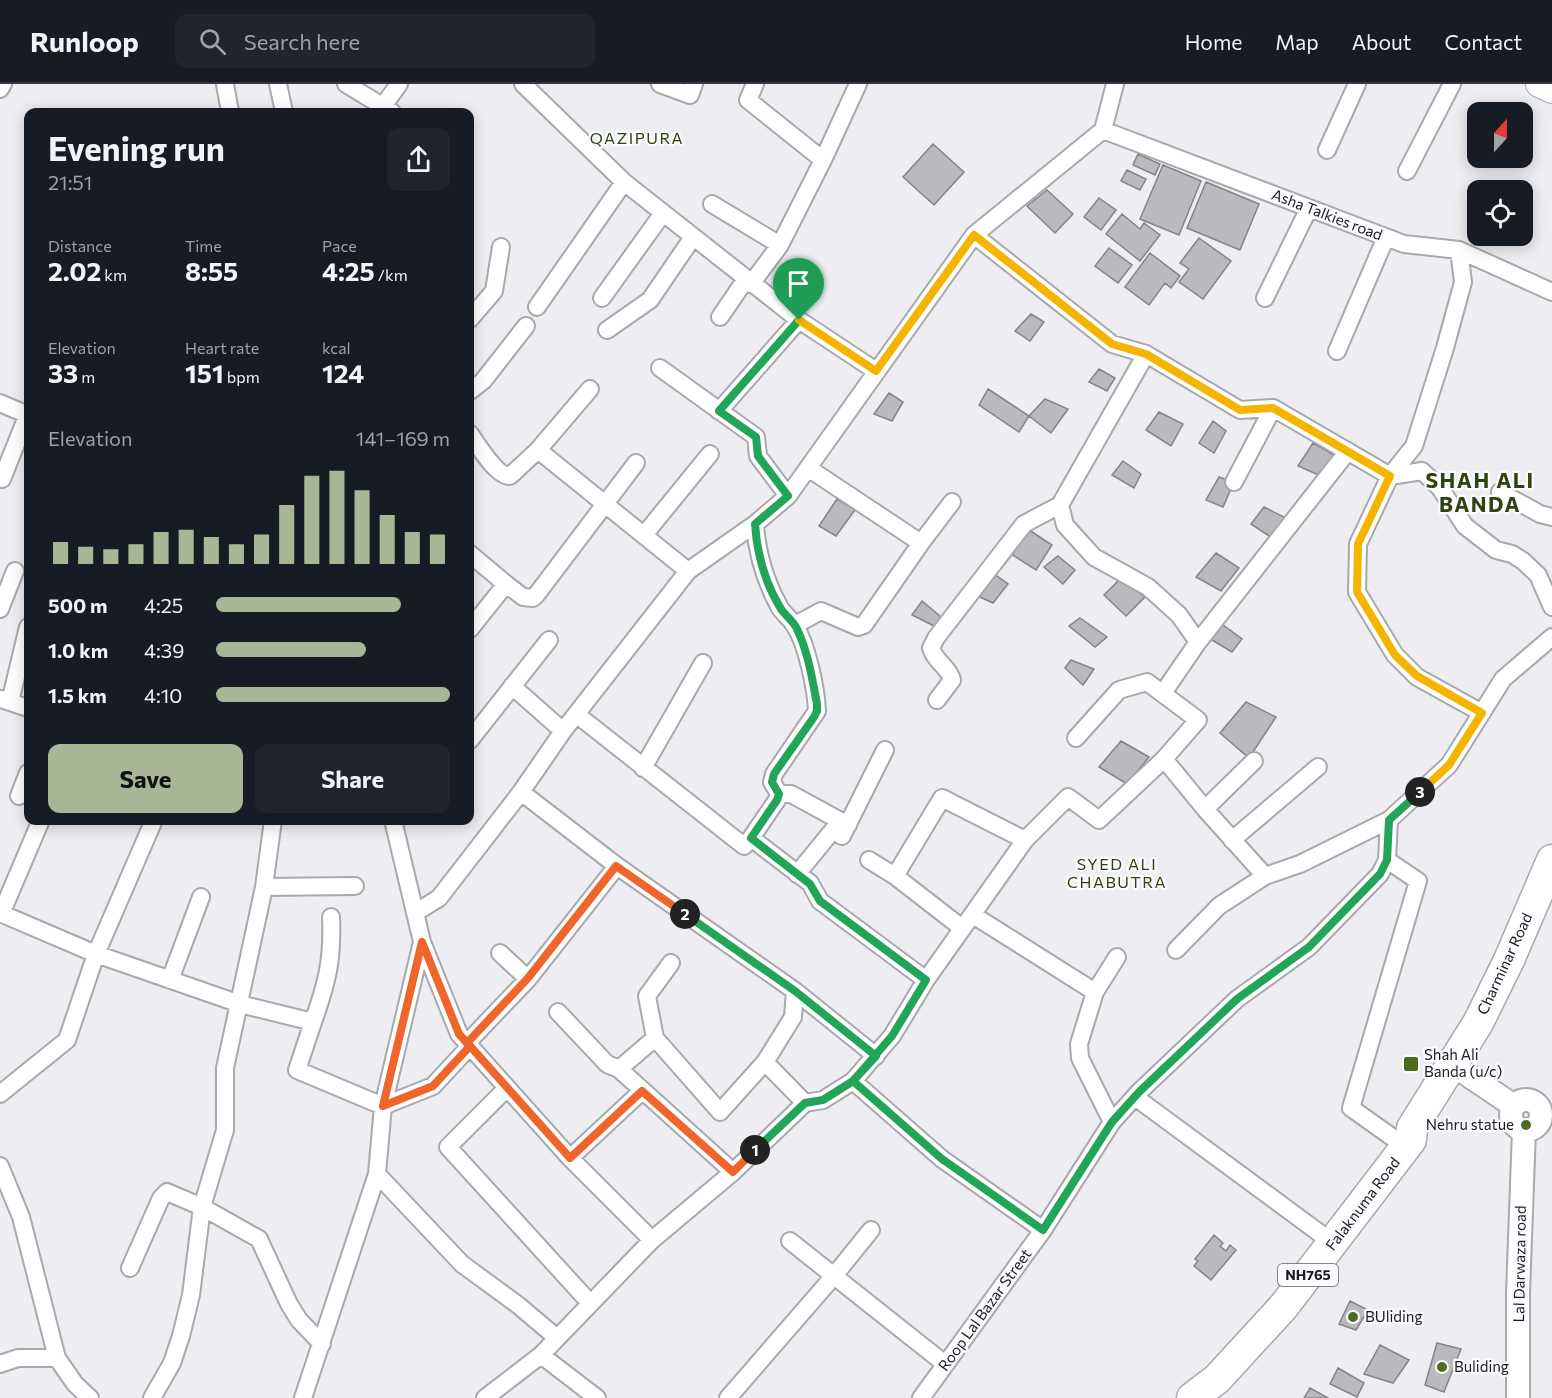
<!DOCTYPE html>
<html lang="en">
<head>
<meta charset="utf-8">
<style>
  :root { --surface:#171b24; --page:#20242c; --text:#f1f3f6; --muted:#9ea1a6; --line:#363941; --accent:#a8b695 }
  body { margin:0; font-family:Commissioner,sans-serif; background:var(--page); color:var(--text); height:100vh; display:flex; flex-direction:column; font-size:22px; white-space:nowrap }
  * { box-sizing:border-box; margin:0 }
  p { font-size:20px; color:var(--muted) }
  .icon { flex:none; width:33px; height:33px; fill:none; stroke:currentColor; stroke-width:2; stroke-linecap:round; stroke-linejoin:round }
  .map { position:relative; flex:1; overflow:hidden }
  .details { position:absolute; left:24px; top:24px; width:450px; height:717px; display:flex; flex-direction:column; background:var(--surface); border-radius:12px; box-shadow:0 3px 15px #0003 }
  .details>* { flex:none }
  .needle { width:39px; rotate:21deg }
  .controls { position:absolute; left:1467px; top:18px; display:grid; gap:12px }
  .controls a { display:grid; place-items:center; width:66px; height:66px; border-radius:12px; background:var(--surface); box-shadow:0 3px 15px #0003; font-size:30px }
  .pin { position:absolute; display:grid; place-items:center; width:51px; height:51px; color:#fff; margin:-62px -26px; border-radius:50% 50% 50% 0; rotate:-45deg; box-shadow:0 0 6px #0007 }
  .pin .icon { rotate:45deg }
  .km { position:absolute; width:30px; height:30px; margin:-15px; border-radius:50%; background:#222; color:#fff; font-size:16px; line-height:30px; text-align:center }
  .round { display:grid; place-items:center; flex:none; width:63px; height:63px; border-radius:12px; background:var(--page) }
  .overview { display:flex; align-items:center; justify-content:space-between; height:102px; padding:0 24px }
  h1 { font-size:33px; font-weight:700; line-height:45px }
  .metrics { display:grid; grid-template-columns:repeat(3,1fr); gap:9px; height:102px; padding:6px 24px }
  .metrics div { display:grid; align-content:center }
  .metrics b { font-size:26px; font-weight:700 }
  .metrics small { font-size:16px; font-weight:400 }
  .metrics p { font-size:16px }
  .chart { height:168px; padding:12px 24px }
  .chart p { display:flex; justify-content:space-between }
  .chart svg { width:100%; height:108px; margin-top:6px; stroke:var(--accent); stroke-width:6 }
  .action { display:flex; gap:12px; margin-top:auto; padding:12px 24px }
  .action a { flex:1; height:69px; border-radius:12px; background:var(--accent); color:#111; font-size:24px; font-weight:700; line-height:69px; text-align:center }
  .action a+a { background:var(--page); color:var(--text) }
  ul { padding:0 24px; list-style:none; font-size:20px }
  li { display:grid; grid-template-columns:96px 72px 1fr; align-items:center; height:45px }
  li i { height:15px; border-radius:8px; background:var(--accent) }
  header { display:flex; align-items:center; gap:36px; box-sizing:border-box; height:84px; padding:0 30px; background:var(--surface); border-bottom:2px solid var(--line) }
  header strong { font-size:28px }
  nav { display:flex; gap:33px; margin-inline-start:auto; font-size:21px }
  .search { width:420px; height:54px; background:var(--page); display:flex; align-items:center; gap:15px; box-sizing:border-box; padding:0 21px; border-radius:12px; color:var(--muted); font-size:22px }
  .map>svg:first-child { display:block }
</style>
</head>
<body>
<header>
<strong>Runloop</strong>
<div class="search"><svg class="icon" aria-label="search" viewBox="0 0 24 24"><circle cx="10" cy="10" r="6"/><path d="M15 15l6 6"/></svg>Search here</div>
<nav><a>Home</a><a>Map</a><a>About</a><a>Contact</a></nav>
</header>
<div class="map">
<svg width="1552" height="1314" viewBox="0 0 1552 1314">
  <rect width="100%" height="100%" fill="#ededf2"/>
  <path fill="#b9b9be" stroke="#838388" stroke-width="1.5" d="M933,60L964,88L934,121L903,93Z
    M1138,70L1160,80L1155,91L1133,81Z
    M1163,81L1201,97L1179,151L1140,135Z
    M1127,86L1146,95L1140,106L1121,97Z
    M1206,98L1259,120L1240,166L1187,144Z
    M1047,106L1073,130L1055,149L1027,122Z
    M1099,114L1116,126L1101,146L1084,133Z
    M1122,130L1140,145L1144,139L1160,151L1140,177L1106,150Z
    M1199,154L1231,177L1203,215L1179,198L1189,185L1180,179Z
    M1109,164L1132,181L1118,199L1095,182Z
    M1150,169L1180,192L1171,204L1165,199L1149,221L1125,203Z
    M1031,230L1044,238L1030,257L1015,247Z
    M1099,285L1115,294L1107,307L1089,298Z
    M988,305L1029,332L1019,348L979,321Z
    M889,309L903,318L892,337L874,330Z
    M1045,315L1068,325L1051,349L1029,332Z
    M1159,328L1183,340L1171,362L1146,346Z
    M1213,337L1226,347L1214,369L1199,359Z
    M1313,359L1336,372L1321,392L1298,382Z
    M1123,377L1141,390L1134,404L1112,391Z
    M1219,393L1234,398L1223,423L1206,416Z
    M837,415L855,426L836,452L819,442Z
    M1264,423L1286,434L1277,457L1251,440Z
    M1026,444L1052,461L1036,486L1008,468Z
    M1216,469L1239,484L1221,507L1196,493Z
    M1058,472L1075,486L1063,500L1044,483Z
    M993,489L1008,500L993,519L971,509Z
    M1120,495L1145,513L1126,532L1104,511Z
    M922,517L941,533L936,543L912,531Z
    M1080,534L1107,553L1095,563L1069,542Z
    M1219,538L1242,555L1232,568L1207,553Z
    M1071,576L1094,585L1083,601L1065,584Z
    M1246,618L1276,633L1249,674L1220,649Z
    M1121,657L1149,673L1127,700L1099,683Z
    M1214,1151L1223,1159L1220,1162L1226,1167L1230,1161L1236,1166L1211,1196L1194,1182L1198,1177L1195,1175Z
    M1350,1217L1368,1226L1356,1246L1339,1240Z
    M1437,1259L1461,1265L1444,1308L1425,1301Z
    M1380,1261L1409,1276L1393,1299L1364,1290Z
    M1338,1284L1364,1299L1357,1313L1330,1300Z
    M1310,1304L1328,1314H1304Z"/>
  <g fill="none" stroke-linecap="round" stroke-linejoin="round">
    <g stroke="#a8a8ad" stroke-width="20">
      <path id="street" d="M225,0L230,28
        M278,0L284,28
        M346,0L392,28
        M523,0L624,98L799,236L876,287
        M660,0L690,11L694,0
        M755,0L748,16L823,76
        M0,5L3,0
        M383,22L399,0
        M1103,46L1404,160L1459,166L1552,208
        M1327,66L1357,0
        M1407,87L1452,0
        M712,120L780,161
        M974,151L1112,260L1146,270L1240,326L1273,324L1390,392L1422,387L1440,404L1465,442L1496,466L1512,470L1523,477L1538,491L1552,523
        M1459,166L1463,198L1445,264L1414,362L1390,392L1358,460L1357,508L1395,571L1417,593L1482,629
        M751,200L780,161L823,76L858,0
        M602,214L663,129
        M1265,214L1309,124
        M537,223L624,98
        M720,233L746,195
        M470,235L494,207L501,163
        M607,246L650,216L693,153
        M1337,267L1386,153
        M660,284L756,353L758,372L788,412
        M470,307L483,297L526,242
        M0,319L28,331
        M719,327L799,236
        M470,350C478,361 496,392 510,392L538,366L590,305
        M538,366L688,487
        M808,384L921,459
        M2,395L28,330
        M1234,398L1273,324
        M1500,408L1540,430L1552,433
        M1060,421L1065,441L1094,473L1148,503L1179,531L1198,558
        M644,451L710,370
        M470,470L506,500
        M0,525L15,487
        M795,541L821,527L858,543L864,541L921,459L952,418
        M470,545L506,500L523,513L533,514L537,510L636,379
        M512,602L563,647
        M1163,609L1198,558L1348,367
        M1,615L28,624
        M937,616L952,596C949,583 935,578 931,564L936,554L1024,440L1060,421L1146,270
        M10,618L28,543
        M576,630L744,762L751,754L810,799L820,817L926,896
        M470,656L549,556
        M1164,675L1205,725L1265,792
        M643,684L703,579
        M521,708L617,782L795,907L876,972
        M779,710H791L848,741
        M19,712L28,689
        M1205,725L1254,677
        M393,736L422,858L459,950L570,1074L652,1156
        M751,754L777,716L779,710L772,698L774,690L817,627C816,604 807,561 795,542C791,535 784,530 780,524C765,497 757,471 755,440
        M1232,756L1318,683
        M869,776L895,792L962,844
        M1387,776L1418,797L1351,1024L1406,1063
        M797,790L833,746L842,752L885,666
        M895,792L942,714L1025,756
        M264,803L355,802
        M0,829L96,870L240,920L313,938L297,986L383,1022L433,1002L470,962
        M415,829L439,814L521,708L563,647L688,487L755,440L788,412L974,151L1103,46L1115,0
        M1,830L41,736
        M973,831L1095,908
        M1176,866L1219,822L1265,792L1300,780L1389,736L1449,681L1503,595L1552,553
        M500,869L528,895
        M170,896L201,813
        M558,928L607,980L619,985L733,1088
        M313,938C327,899 333,875 331,833
        M655,954L720,1028L765,978L793,933L795,907
        M467,959L528,895L617,782
        M765,978L805,1019
        M619,985L655,954L647,912L671,879
        M853,997L942,1075L1043,1146
        M507,1004L448,1063L590,1219
        M0,1010L67,956L96,870L154,736
        M1135,1013L1333,1159
        M1112,1038L1080,974L1079,960L1095,908L1117,873
        M570,1074L642,1007
        M0,1082L21,1133L57,1274L75,1300L90,1314
        M377,1090L462,1180L518,1221L557,1254
        M790,1157L945,1280
        M130,1184L161,1114L167,1108L202,1123L259,1155L289,1220L299,1236L322,1260
        M541,1271L597,1314
        M0,1280L18,1274H57
        M152,1314L172,1279L181,1252L191,1211L202,1123L225,1046V984L264,803L273,736
        M303,1314L377,1090L383,1022L422,858
        M485,1314L541,1271L652,1156L733,1088L805,1019L823,1016L853,997L892,952L926,896L1025,756L1068,713L1099,736L1164,675L1198,636L1147,598L1119,606L1076,654
        M728,1314L833,1193L871,1146
        M921,1314L1043,1146L1112,1038L1139,1008L1237,915L1309,863L1380,790L1387,776L1389,736"/>
    </g>
    <g stroke="#a8a8ad" stroke-width="26">
      <path id="secondary" d="M1453,981L1514,1022
        M1511 1031a15 15 0 1 1 30 0a15 15 0 1 1-30 0Z
        M1518,1314V1209L1524,1046"/>
    </g>
    <g stroke="#a8a8ad" stroke-width="28">
      <path id="primary" d="M1539,0L1552,6"/>
    </g>
    <g stroke="#a8a8ad" stroke-width="33">
      <path id="highway" d="M1192,1314L1217,1295L1284,1222L1411,1056L1412,1044L1478,939L1509,876L1552,776"/>
    </g>
    <use href="#street" stroke="#fff" stroke-width="16"/>
    <use href="#secondary" stroke="#fff" stroke-width="22"/>
    <use href="#primary" stroke="#fff" stroke-width="26"/>
    <use href="#highway" stroke="#fff" stroke-width="30"/>
  </g>
  <g fill="none" stroke-linecap="round" stroke-linejoin="round">
    <g stroke="#fff" stroke-width="12">
      <path id="split-1" d="M755,1066L805,1019L823,1016L853,997L892,952L926,896L820,817L810,800L751,754L777,716L779,710L772,698L774,690L814,633L817,627V620C812,594 808,567 796,543C792,536 785,531 781,525C765,499 757,471 755,440L788,412L758,372L756,353L719,327L799,236"/>
    </g>
    <g stroke="#fff" stroke-width="12">
      <path id="split-2" d="M685,830L616,782L528,894L467,959L459,950L422,858L383,1022L433,1002L470,962L570,1074L642,1007L733,1088L755,1066"/>
    </g>
    <g stroke="#fff" stroke-width="12">
      <path id="split-3" d="M685,830L795,907L876,972L853,997L942,1075L1043,1146L1112,1038L1139,1008L1237,915L1309,863L1380,790L1387,776L1389,736L1420,708"/>
    </g>
    <g stroke="#fff" stroke-width="12">
      <path id="split-4" d="M799,236L876,287L974,151L1112,260L1146,270L1240,326L1273,324L1390,392L1358,460L1357,508L1395,571L1417,592L1482,629L1449,681L1420,708"/>
    </g>
    <use href="#split-1" stroke="#22a559" stroke-width="8"/>
    <use href="#split-2" stroke="#f0652b" stroke-width="8"/>
    <use href="#split-3" stroke="#22a559" stroke-width="8"/>
    <use href="#split-4" stroke="#f5b400" stroke-width="8"/>
  </g>
  <g fill="#4e6b1f" stroke="#fbfaff" stroke-width="2">
    <rect x="1403" y="972" width="16" height="16" rx="3"/>
    <circle cx="1526" cy="1041" r="6"/>
    <circle cx="1353" cy="1233" r="6"/>
    <circle cx="1442" cy="1283" r="6"/>
  </g>
  <g text-anchor="middle" stroke-width="4.5" stroke-linejoin="round" paint-order="stroke">
    <rect fill="#fbfaff" stroke="#5f5f62" stroke-width="1.5" x="1278" y="1180" width="60" height="22" rx="4.5"/>
    <g font-size="14" font-weight="bold" fill="#1c1c1e">
      <text x="1308" y="1196">NH765</text>
    </g>
    <g font-size="15" fill="#1c1c1e" stroke="#fbfaff">
      <text transform="translate(1327 131) rotate(21)" y="5">Asha Talkies road</text>
      <text transform="translate(1505 880) rotate(-65)" y="5">Charminar Road</text>
      <text transform="translate(1363 1120) rotate(-53)" y="5">Falaknuma Road</text>
      <text transform="translate(1520 1180) rotate(-89)" y="5">Lal Darwaza road</text>
      <text transform="translate(985 1226) rotate(-54)" y="5">Roop Lal Bazar Street</text>
    </g>
    <g font-size="15" fill="#1c1c1e" stroke="#fbfaff" text-anchor="start">
      <text x="1424" y="976">Shah Ali<tspan x="1424" dy="17">Banda (u/c)</tspan></text>
      <text x="1514" y="1046" text-anchor="end">Nehru statue</text>
      <text x="1365" y="1238">BUliding</text>
      <text x="1454" y="1288">Buliding</text>
    </g>
    <g font-size="16" letter-spacing="1.5" fill="#2f430e" stroke="#fbfaff">
      <text x="637" y="60">QAZIPURA</text>
      <text x="1117" y="786">SYED ALI<tspan x="1117" dy="18">CHABUTRA</tspan></text>
    </g>
    <g font-size="21" font-weight="bold" letter-spacing="1.5" fill="#2f430e" stroke="#fbfaff">
      <text x="1480" y="404">SHAH ALI<tspan x="1480" dy="24">BANDA</tspan></text>
    </g>
  </g>
</svg>
<div class="controls">
<a><svg class="needle" viewBox="-14 -14 28 28"><path d="M0-13l5 13h-10z" fill="#e53935"/><path d="M0 13l5-13h-10z" fill="#9ea1a6"/></svg></a>
<a><svg class="icon" aria-label="locate" viewBox="0 0 24 24"><circle cx="12" cy="12" r="6"/><path d="M12 2v4M12 18v4M2 12h4M18 12h4"/></svg></a>
</div>
<div class="pin" style="left:799px;top:236px;background:#1e9e55"><svg class="icon" aria-label="arrive" viewBox="0 0 24 24"><path d="M6 21V4h12l-3 4 3 4H6"/></svg></div>
<b class="km" style="left:755px;top:1066px">1</b>
<b class="km" style="left:685px;top:830px">2</b>
<b class="km" style="left:1420px;top:708px">3</b>
<section class="details">
<div class="overview"><div><h1>Evening run</h1><p>21:51</p></div><a class="round"><svg class="icon" aria-label="share" viewBox="0 0 24 24"><path d="M12 15V3M7 8l5-5 5 5M5 13v7h14v-7"/></svg></a></div>
<div class="metrics">
<div><p>Distance</p><b>2.02<small> km</small></b></div>
<div><p>Time</p><b>8:55</b></div>
<div><p>Pace</p><b>4:25<small> /km</small></b></div>
</div>
<div class="metrics">
<div><p>Elevation</p><b>33<small> m</small></b></div>
<div><p>Heart rate</p><b>151<small> bpm</small></b></div>
<div><p>kcal</p><b>124</b></div>
</div>
<div class="chart"><p><span>Elevation</span>141–169 m</p>
<svg viewBox="0 0 160 44" preserveAspectRatio="none"><path d="M5 44V35M15 44V37M25 44V38M35 44V36M45 44V31M55 44V30M65 44V33M75 44V36M85 44V32M95 44V20M105 44V8M115 44V6M125 44V14M135 44V24M145 44V31M155 44V32"/></svg>
</div>
<ul>
<li><b>500 m</b>4:25<i style="width:79%"></i></li>
<li><b>1.0 km</b>4:39<i style="width:64%"></i></li>
<li><b>1.5 km</b>4:10<i style="width:100%"></i></li>
</ul>
<div class="action"><a>Save</a><a>Share</a></div>
</section>
</div>
</body>
</html>
